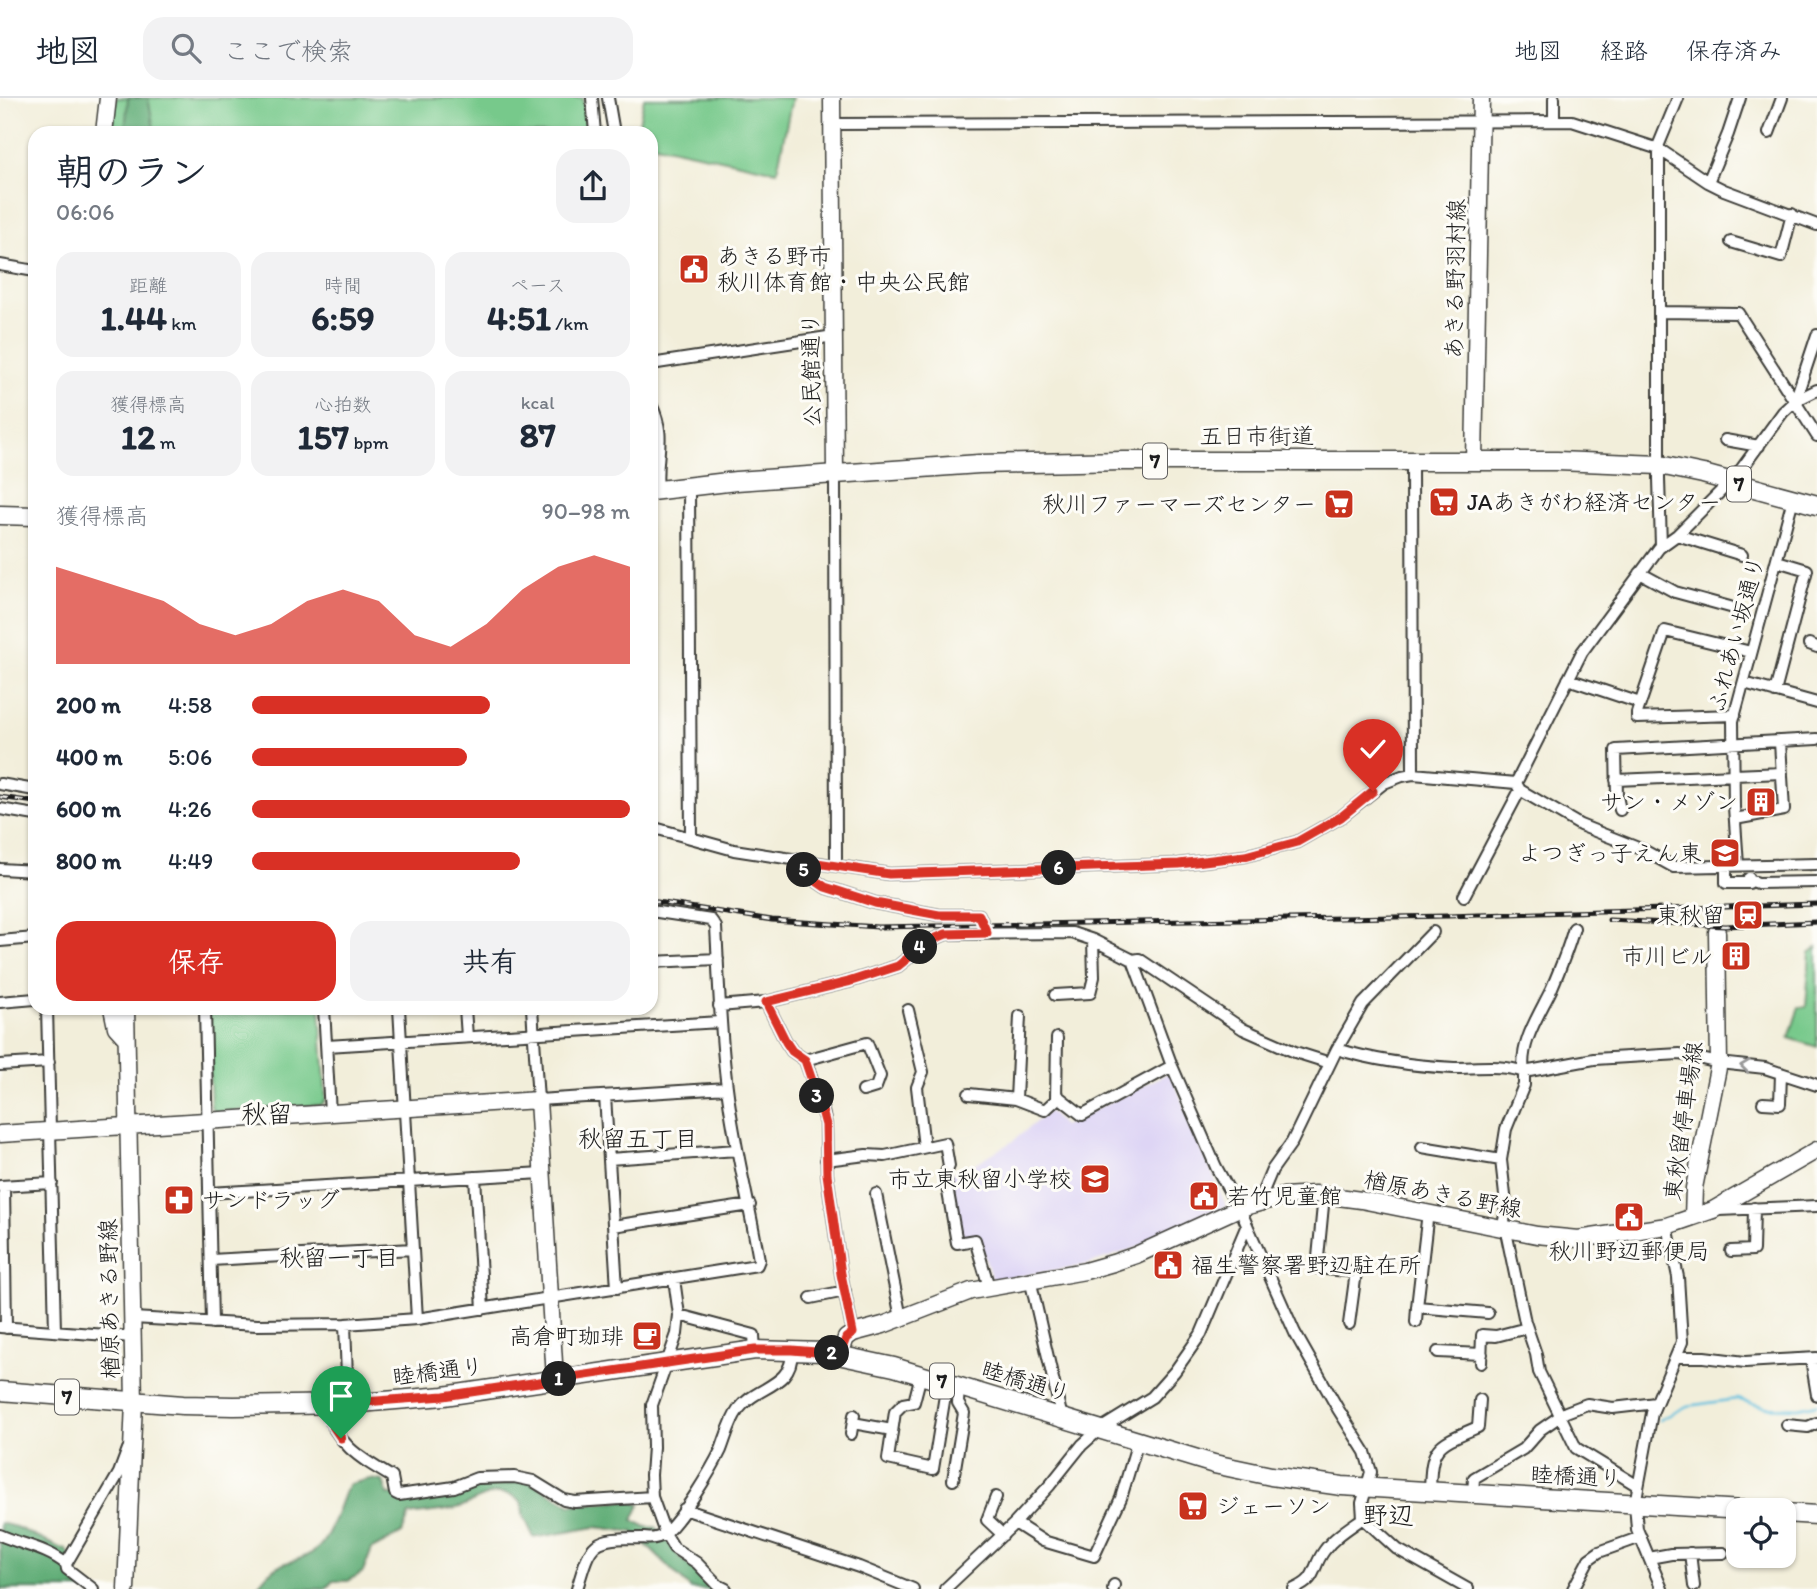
<!DOCTYPE html>
<html lang="ja">
<head>
<meta charset="utf-8">
<style>
  :root { --surface:#fff; --page:#f2f2f3; --text:#1f2937; --muted:#747a83; --line:#e0e1e3; --accent:#d93025 }
  body { margin:0; font-family:Itim,"Klee One",sans-serif; background:var(--page); color:var(--text); height:100vh; display:flex; flex-direction:column; font-size:26px; white-space:nowrap }
  * { box-sizing:border-box; margin:0 }
  p { font-size:23px; color:var(--muted) }
  .icon { flex:none; width:38px; height:38px; fill:none; stroke:currentColor; stroke-width:2; stroke-linecap:round; stroke-linejoin:round }
  .map { position:relative; flex:1; overflow:hidden }
  .drawer { position:absolute; left:28px; top:28px; width:630px; height:889px; display:flex; flex-direction:column; background:var(--surface); border-radius:21px; box-shadow:0 2px 5px #0004 }
  .drawer>* { flex:none }
  .fabs { position:absolute; left:1726px; top:1400px; display:grid; gap:14px }
  .fabs a { display:grid; place-items:center; width:70px; height:70px; border-radius:14px; background:var(--surface); box-shadow:0 2px 5px #0004; font-size:35px }
  .pin { position:absolute; display:grid; place-items:center; width:60px; height:60px; color:#fff; margin:-72px -30px; border-radius:50% 50% 50% 0; rotate:-45deg; box-shadow:0 0 7px #0007 }
  .pin .icon { rotate:45deg }
  .km { position:absolute; width:35px; height:35px; margin:-18px; border-radius:50%; background:#222; color:#fff; font-size:19px; line-height:35px; text-align:center }
  .round { display:grid; place-items:center; flex:none; width:74px; height:74px; border-radius:21px; background:var(--page) }
  .summary { display:flex; align-items:center; justify-content:space-between; height:119px; padding:0 28px }
  h1 { font-size:38px; font-weight:800; line-height:52px }
  .figures { display:grid; grid-template-columns:repeat(3,1fr); gap:10px; height:119px; padding:7px 28px }
  .figures div { display:grid; align-content:center; border-radius:18px; background:var(--page); text-align:center }
  .figures b { font-size:35px; font-weight:800 }
  .figures small { font-size:19px; font-weight:400 }
  .figures p { font-size:19px }
  .chart { height:196px; padding:14px 28px }
  .chart p { display:flex; justify-content:space-between }
  .chart svg { width:100%; height:126px; margin-top:7px; fill:var(--accent); opacity:.7 }
  .action { display:flex; gap:14px; margin-top:auto; padding:14px 28px }
  .action a { flex:1; height:80px; border-radius:21px; background:var(--accent); color:#fff; font-size:28px; font-weight:800; line-height:80px; text-align:center }
  .action a+a { background:var(--page); color:var(--text) }
  ul { padding:0 28px; list-style:none; font-size:23px }
  li { display:grid; grid-template-columns:112px 84px 1fr; align-items:center; height:52px }
  li i { height:18px; border-radius:9px; background:var(--accent) }
  header { display:flex; align-items:center; gap:42px; box-sizing:border-box; height:98px; padding:0 35px; background:var(--surface); border-bottom:2px solid var(--line) }
  header strong { font-size:33px }
  nav { display:flex; gap:38px; margin-inline-start:auto; font-size:24px }
  .search { width:490px; height:63px; background:var(--page); display:flex; align-items:center; gap:18px; box-sizing:border-box; padding:0 24px; border-radius:21px; color:var(--muted); font-size:26px }
  .map>svg:first-child { display:block }
</style>
</head>
<body>
<header>
<strong>地図</strong>
<div class="search"><svg class="icon" aria-label="search" viewBox="0 0 24 24"><circle cx="10" cy="10" r="6"/><path d="M15 15l6 6"/></svg>ここで検索</div>
<nav><a>地図</a><a>経路</a><a>保存済み</a></nav>
</header>
<div class="map">
<svg width="1817" height="1491" viewBox="0 0 1817 1491">
  <rect width="100%" height="100%" fill="#fdfcf7"/>
  <filter id="ink" filterUnits="userSpaceOnUse"><feTurbulence type="fractalNoise" baseFrequency=".0143" numOctaves="2"/><feDisplacementMap in="SourceGraphic" scale="14" xChannelSelector="R" yChannelSelector="G"/><feConvolveMatrix kernelMatrix="1 2 1 2 8 2 1 2 1" color-interpolation-filters="sRGB"/></filter>
  <filter id="wash" filterUnits="userSpaceOnUse"><feTurbulence type="fractalNoise" baseFrequency=".00686" numOctaves="4" result="noise"/><feDisplacementMap in="SourceGraphic" scale="28" xChannelSelector="R" yChannelSelector="G"/><feGaussianBlur stdDeviation="1.57" result="paint"/><feColorMatrix in="noise" values="0 0 0 0 0 0 0 0 0 0 0 0 0 0 0 0 0 1.4 0 .05"/><feComposite in="paint" operator="in"/></filter>
  <g filter="url(#wash)">
    <rect width="100%" height="100%" fill="#f2eeda"/>
    <path fill="#ded5f5" d="M1170,974L1226,1108L1151,1145L1085,1167L996,1182L991,1180L978,1136L963,1140L959,1138L950,1077L952,1075L968,1070L1013,1043L1049,1013L1063,1028Z"/>
    <path fill="#77c98b" stroke="#4a7254" stroke-width="2" d="M116,0H583L587,35H111Z
      M644,0H792L777,73L651,46V35H637Z
      M1817,849V949L1789,940L1799,909H1806L1810,855Z
      M207,910H320L326,1002L321,1007L215,1014L211,1009Z"/>
    <path fill="#61ad77" stroke="#3e644a" stroke-width="2" d="M128,0H148L155,35H125Z
      M370,1381L383,1383L388,1397L438,1395L476,1384L525,1381L571,1407L628,1402L640,1407L633,1422L646,1429H656L681,1461L718,1491H691L633,1434L595,1429L534,1440L523,1416L522,1405C501,1384 483,1401 460,1409C445,1414 426,1414 409,1417L402,1435L372,1451L363,1474L348,1483H333L325,1491H256C277,1456 295,1470 318,1450C330,1439 339,1406 346,1391L350,1386Z
      M0,1425L16,1429L62,1451L65,1450L73,1462L72,1480L84,1491H1Z"/>
    <g fill="none" stroke-linecap="round" stroke-linejoin="round">
      <path stroke="#61c0df" stroke-width="2.5" d="M1660,1322L1687,1308L1737,1301L1765,1309L1799,1310L1817,1306"/>
    </g>
  </g>
  <g filter="url(#ink)">
    <g fill="none" stroke-linecap="round" stroke-linejoin="round">
      <g stroke="#3c3c38" stroke-width="14">
        <path id="street" d="M592,0L595,35
          M608,0L614,35
          M1554,0V23
          M832,26L1572,23L1659,51L1708,84L1724,92L1817,127
          M1769,35L1782,0
          M1708,84L1728,36L1740,0
          M1731,144L1781,159L1792,116
          M0,167L35,173
          M1659,214L1738,215L1817,338
          M651,266L834,238
          M1795,303L1817,237
          M651,306C668,342 654,356 658,392
          M1725,342L1759,348
          M1412,363L1413,676
          M835,376L836,767
          M689,388L691,740
          M1677,437L1742,457
          M1661,448L1659,381V46L1678,0
          M1640,475L1675,494L1730,509
          M1809,546L1817,549
          M1568,581L1640,605
          M1744,585L1817,605
          M1775,594L1807,472L1777,463
          M1735,617L1637,620V615L1665,533L1751,554
          M1616,682L1782,675
          M1516,685L1582,554L1659,450L1677,437L1737,377L1783,314L1795,303L1817,292
          M0,686L35,692
          M0,711L35,717
          M1620,712L1617,698L1616,652L1817,641
          M1735,721L1784,712L1780,644
          M651,729L734,752L889,776L1179,766L1245,758L1297,744L1341,719L1384,685L1402,678L1413,676L1516,685L1520,692L1580,727L1643,752L1674,769L1817,766
          M798,762L806,776L825,789L841,794L875,805L939,817H979L987,835
          M1726,767V785H1749V780
          M1738,767L1734,709L1733,623L1793,401
          M0,771L35,773
          M1749,782L1758,785L1817,784
          M1464,798L1520,692
          M1433,834L1363,906L1337,951C1372,962 1417,968 1454,970C1477,970 1503,966 1524,974C1519,946 1539,917 1551,892C1560,871 1568,851 1574,830
          M0,843L35,840
          M1133,862L1172,968L1216,1069L1243,1118L1295,1235L1338,1311L1365,1354L1371,1374L1362,1405L1363,1420L1397,1451L1468,1491
          M651,864L718,861
          M1055,897L1090,895L1094,879L1093,842
          M0,904L35,901
          M766,904L786,944L792,953L805,962L822,1009L826,1027L827,1076L841,1176L853,1235
          M719,908L766,904L848,884L898,868L929,843L946,836L1072,835L1093,842L1133,862L1139,861L1243,931L1295,954L1330,965
          M47,910L55,1233
          M205,910L212,1225
          M324,910L330,1015
          M399,910L417,1221
          M465,910L467,939
          M532,910L538,1002L727,990
          M908,912L923,974L917,989L924,1049
          M327,948L720,924
          M805,962L867,945L880,978L876,989L863,993
          M0,967L49,964
          M969,996L1016,1001L1045,1012L1059,999L1082,1017L1172,968
          M605,998L617,1190
          M1016,1001L1020,918
          M1056,1001L1057,940
          M1763,1005L1780,1006L1781,975
          M1422,1049L1501,1062
          M609,1061L737,1052
          M826,1062L866,1057L885,1058L945,1045L949,1068L945,1077L957,1145L975,1142L989,1189
          M475,1079L483,1211
          M0,1088L52,1085
          M4,1088L6,1230
          M209,1095L542,1075
          M876,1096L901,1220
          M1324,1097L1317,1170L1356,1174L1349,1226
          M1259,1103L1272,1072L1292,1044L1337,951
          M1718,1112L1817,1108
          M1428,1114L1417,1209L1488,1215
          M613,1128L750,1107
          M1731,1153L1753,1152L1754,1110
          M211,1162L413,1151
          M674,1181L679,1217L677,1236L652,1307L653,1349L651,1377L652,1399L665,1435L674,1450L697,1465L718,1487L726,1491
          M1030,1181L1062,1320
          M811,1200L845,1193
          M679,1217L754,1237L755,1252
          M133,1220L257,1227L345,1226L417,1221L757,1167L759,1162C749,1104 734,1047 727,989C720,936 719,883 716,829L711,822L651,813
          M1416,1224L1417,1209
          M345,1226L348,1306
          M0,1229L133,1239
          M1438,1254L1482,1256
          M1677,1259H1704L1745,1264L1817,1260
          M1811,1261L1817,1297
          M1481,1265L1482,1237L1496,1238L1527,1230
          M921,1277L914,1304L903,1306L895,1314L888,1361L933,1371L947,1285
          M324,1307C337,1347 358,1359 392,1379L395,1395L399,1397L454,1389L477,1380L514,1379L533,1383L564,1402L575,1404L652,1399
          M853,1325L892,1332
          M1787,1327L1808,1329L1817,1325
          M851,1336L854,1317
          M953,1382L964,1315L958,1305L959,1288
          M1638,1388L1576,1350L1539,1274L1536,1256L1525,1224L1504,1124L1506,1106L1501,1062L1506,1031L1524,987V974L1594,961L1680,956L1719,965L1765,970L1817,987
          M1430,1393C1431,1347 1436,1347 1478,1329L1480,1302
          M1473,1396L1474,1380L1523,1351L1540,1332L1566,1314L1587,1306L1613,1310L1656,1305
          M996,1399L987,1422L1003,1437
          M684,1411L859,1469L913,1491
          M1015,1425L1043,1443L1094,1458L1121,1400L1138,1343
          M0,1437C22,1447 47,1450 66,1466
          M1690,1455L1694,1488
          M1649,1460L1671,1456L1723,1455
          M93,1491L67,1471L66,1466L119,1375L128,1351
          M577,1491C591,1442 592,1440 643,1440C650,1441 658,1441 664,1436C680,1424 712,1371 721,1352C726,1339 730,1323 738,1312C756,1287 793,1290 792,1252
          M945,1491L1015,1425L1050,1387L1082,1347L1100,1331L1152,1299L1175,1273L1201,1236L1247,1127
          M1113,1491L1114,1487
          M1294,1491C1318,1481 1311,1471 1324,1453C1334,1439 1349,1430 1363,1420
          M1573,1491L1589,1461L1599,1454L1641,1439
          M1662,1491L1637,1431L1635,1406L1652,1315L1682,1244L1678,1179L1667,1128"/>
      </g>
      <g stroke="#3c3c38" stroke-width="19">
        <path id="secondary" d="M832,0L835,376
          M104,35L108,0
          M1474,363L1481,0
          M112,910L116,929L126,940
          M0,1036L538,1002L555,1281
          M1693,1119L1694,1090L1719,965L1717,834
          M840,1256L846,1240L853,1235L883,1227L971,1193L1085,1173L1113,1165L1136,1157L1237,1111L1284,1098L1315,1096L1361,1102L1537,1137L1578,1141L1667,1128L1693,1119L1713,1112L1817,1052
          M126,1491L134,1304L126,910"/>
      </g>
      <g stroke="#3c3c38" stroke-width="21">
        <path id="primary" d="M651,393L736,383L979,366L1123,363H1557L1660,367L1703,376L1817,407
          M0,417L35,418
          M0,1293L183,1307L234,1308L348,1306L444,1298L755,1252L824,1254L894,1269L1214,1366L1271,1378L1342,1388L1743,1412
          M1783,1415L1817,1417"/>
      </g>
      <use href="#street" stroke="#fff" stroke-width="10"/>
      <use href="#secondary" stroke="#fff" stroke-width="16"/>
      <use href="#primary" stroke="#fff" stroke-width="18"/>
      <g stroke="#1c1c1c" stroke-width="5">
        <path id="rail" d="M0,699L35,704
          M651,803L772,822L878,829L1448,818L1817,806
          M1609,822L1725,828L1817,824"/>
      </g>
      <use href="#rail" stroke="#fdfcf7" stroke-width="2.5" stroke-dasharray="8" stroke-linecap="butt"/>
    </g>
    <defs><path id="oneway-chevron" d="M-2-3.5L2.5 0L-2 3.5" fill="none" stroke-width="1.6" stroke-linecap="round" stroke-linejoin="round" transform="scale(1.75)"/></defs>
    <use stroke="#999" href="#oneway-chevron" transform="translate(1745 968) rotate(-173)"/>
  </g>
  <g fill="none" stroke-linecap="round" stroke-linejoin="round" filter="url(#ink)">
    <g stroke="#fff" stroke-width="14">
      <path id="route" d="M341,1340L329,1322L324,1307L444,1298L755,1252H792L840,1256L846,1240L853,1235L841,1176L827,1076L826,1027L821,1009L805,962L792,953L786,944L766,904L848,884L898,868L929,843L946,836L987,835L979,817H939L875,805L841,794L825,789L806,776L797,762L889,776L1179,766L1245,758L1297,744L1341,719L1373,693"/>
    </g>
    <use href="#route" stroke="#d93025" stroke-width="9"/>
  </g>
  <defs>
    <g id="civic-square" transform="scale(1.575)"><rect x="-9" y="-9" width="18" height="18" rx="4" fill="#c8321e" stroke="#fdfcf7"/><path d="M-.6-6.5H3V-4.5H.6V-3L4-1V1h2V6H-6V1h2V-1L-.6-3ZM-1.2 2.5V6h2.4V2.5Z" fill="#fff"/></g>
    <g id="supermarket-square" transform="scale(1.575)"><rect x="-9" y="-9" width="18" height="18" rx="4" fill="#c8321e" stroke="#fdfcf7"/><path d="M-6-5.5h2.5l.6 2H6L4.5 2H-2.5L-4.4-4H-6ZM-1.5 3.2a1.3 1.3 0 1 0 .1 0ZM3 3.2a1.3 1.3 0 1 0 .1 0Z" fill="#fff"/></g>
    <g id="building-square" transform="scale(1.575)"><rect x="-9" y="-9" width="18" height="18" rx="4" fill="#c8321e" stroke="#fdfcf7"/><path d="M-4-6H4V6H1V3H-1V6H-4ZM-2.5-4.3h1.7v1.8h-1.7ZM.8-4.3h1.7v1.8H.8ZM-2.5-1h1.7V.8h-1.7ZM.8-1h1.7V.8H.8Z" fill="#fff"/></g>
    <g id="school-square" transform="scale(1.575)"><rect x="-9" y="-9" width="18" height="18" rx="4" fill="#c8321e" stroke="#fdfcf7"/><path d="M0-5L7-2L0 1L-7-2ZM-4 1L0 2.5L4 1V4Q0 6-4 4Z" fill="#fff"/></g>
    <g id="station-square" transform="scale(1.575)"><rect x="-9" y="-9" width="18" height="18" rx="4" fill="#c8321e" stroke="#fdfcf7"/><path d="M-3-6H3Q5-6 5-4V2Q5 4 3 4L4.5 6H3L1.5 4h-3L-3 6H-4.5L-3 4Q-5 4-5 2V-4Q-5-6-3-6ZM-3.5-4v3h7v-3ZM-3.5 1v1.5H-2V1ZM2 1v1.5H3.5V1Z" fill="#fff"/></g>
    <g id="pharmacy-square" transform="scale(1.575)"><rect x="-9" y="-9" width="18" height="18" rx="4" fill="#c8321e" stroke="#fdfcf7"/><path d="M-2-6h4v4h4v4h-4v4h-4v-4h-4v-4h4Z" fill="#fff"/></g>
    <g id="cafe-square" transform="scale(1.575)"><rect x="-9" y="-9" width="18" height="18" rx="4" fill="#c8321e" stroke="#fdfcf7"/><path d="M-5.5-4.5H6V0H3Q3 3.5 0 3.5H-2.5Q-5.5 3.5-5.5 0ZM3-3.2v2h1.7v-2ZM-6 4.5H4V6H-6Z" fill="#fff"/></g>
  </defs>
  <g fill-rule="evenodd">
    <use href="#civic-square" x="694" y="171"/>
    <use href="#supermarket-square" x="1444" y="404"/>
    <use href="#supermarket-square" x="1339" y="406"/>
    <use href="#building-square" x="1761" y="704"/>
    <use href="#school-square" x="1725" y="755"/>
    <use href="#station-square" x="1748" y="817"/>
    <use href="#building-square" x="1736" y="858"/>
    <use href="#school-square" x="1095" y="1081"/>
    <use href="#civic-square" x="1204" y="1098"/>
    <use href="#pharmacy-square" x="179" y="1102"/>
    <use href="#civic-square" x="1629" y="1119"/>
    <use href="#civic-square" x="1168" y="1167"/>
    <use href="#cafe-square" x="647" y="1238"/>
    <use href="#supermarket-square" x="1193" y="1408"/>
  </g>
  <g text-anchor="middle" stroke-width="6" stroke-linejoin="round" paint-order="stroke">
    <g fill="#fdfcf7" stroke="#605f5e" stroke-width="2">
      <rect x="1143" y="345.5" width="24" height="35" rx="5"/>
      <rect x="1727" y="368.5" width="24" height="35" rx="5"/>
      <rect x="930" y="1265.5" width="24" height="35" rx="5"/>
      <rect x="55" y="1281.5" width="24" height="35" rx="5"/>
    </g>
    <g font-size="21" font-weight="bold" fill="#1c1c1c">
      <text x="1155" y="370">7</text>
      <text x="1739" y="393">7</text>
      <text x="942" y="1290">7</text>
      <text x="67" y="1306">7</text>
    </g>
    <g font-size="23" fill="#1c1c1c" stroke="#fdfcf7" text-anchor="end">
      <text x="717" y="166" text-anchor="start">あきる野市<tspan x="717" dy="26">秋川体育館・中央公民館</tspan></text>
      <text x="1467" y="412" text-anchor="start">JAあきがわ経済センター</text>
      <text x="1316" y="414">秋川ファーマーズセンター</text>
      <text x="1738" y="712">サン・メゾン</text>
      <text x="1702" y="763">よつぎっ⼦えん東</text>
      <text x="1725" y="825">東秋留</text>
      <text x="1713" y="866">市川ビル</text>
      <text x="1072" y="1089">市立東秋留小学校</text>
      <text x="1227" y="1106" text-anchor="start">若竹児童館</text>
      <text x="202" y="1110" text-anchor="start">サンドラッグ</text>
      <text x="1629" y="1161" text-anchor="middle">秋川野辺郵便局</text>
      <text x="1191" y="1175" text-anchor="start">福生警察署野辺駐在所</text>
      <text x="624" y="1246">高倉町珈琲</text>
      <text x="1216" y="1416" text-anchor="start">ジェーソン</text>
    </g>
    <g font-size="23" fill="#1c1c1c" stroke="#fdfcf7">
      <text transform="translate(1455 181) rotate(-89)" y="8">あきる野羽村線</text>
      <text transform="translate(811 272) rotate(-91)" y="8">公民館通り</text>
      <text x="1257" y="346">五日市街道</text>
      <text transform="translate(1736 536) rotate(-75)" y="8">ふれあい坂通り</text>
      <text transform="translate(1683 1023) rotate(-82)" y="8">東秋留停車場線</text>
      <text transform="translate(1443 1096) rotate(11)" y="8">楢原あきる野線</text>
      <text transform="translate(109 1201) rotate(-91)" y="8">楢原あきる野線</text>
      <text transform="translate(438 1273) rotate(-7)" y="8">睦橋通り</text>
      <text transform="translate(1026 1283) rotate(17)" y="8">睦橋通り</text>
      <text transform="translate(1576 1378) rotate(3)" y="8">睦橋通り</text>
    </g>
    <g font-size="24" fill="#1c1c1c" stroke="#fdfcf7">
      <text x="638" y="1049">秋留五丁目</text>
      <text x="339" y="1168">秋留一丁目</text>
    </g>
    <g font-size="26" fill="#1c1c1c" stroke="#fdfcf7">
      <text x="267" y="1025">秋留</text>
      <text x="1388" y="1426">野辺</text>
    </g>
  </g>
</svg>
<div class="fabs">
<a><svg class="icon" aria-label="locate" viewBox="0 0 24 24"><circle cx="12" cy="12" r="6"/><path d="M12 2v4M12 18v4M2 12h4M18 12h4"/></svg></a>
</div>
<div class="pin" style="left:341px;top:1340px;background:#1e9e55"><svg class="icon" aria-label="arrive" viewBox="0 0 24 24"><path d="M6 21V4h12l-3 4 3 4H6"/></svg></div>
<div class="pin" style="left:1373px;top:693px;background:#d93025"><svg class="icon" aria-label="check" viewBox="0 0 24 24"><path d="M5 12l5 5 9-10"/></svg></div>
<b class="km" style="left:559px;top:1281px">1</b>
<b class="km" style="left:832px;top:1255px">2</b>
<b class="km" style="left:817px;top:998px">3</b>
<b class="km" style="left:920px;top:849px">4</b>
<b class="km" style="left:804px;top:772px">5</b>
<b class="km" style="left:1059px;top:770px">6</b>
<section class="drawer">
<div class="summary"><div><h1>朝のラン</h1><p>06:06</p></div><a class="round"><svg class="icon" aria-label="share" viewBox="0 0 24 24"><path d="M12 15V3M7 8l5-5 5 5M5 13v7h14v-7"/></svg></a></div>
<div class="figures">
<div><p>距離</p><b>1.44<small> km</small></b></div>
<div><p>時間</p><b>6:59</b></div>
<div><p>ペース</p><b>4:51<small> /km</small></b></div>
</div>
<div class="figures">
<div><p>獲得標高</p><b>12<small> m</small></b></div>
<div><p>心拍数</p><b>157<small> bpm</small></b></div>
<div><p>kcal</p><b>87</b></div>
</div>
<div class="chart"><p><span>獲得標高</span>90–98 m</p>
<svg viewBox="0 0 160 44" preserveAspectRatio="none"><path d="M0 44V10L10 14L20 18L30 22L40 30L50 34L60 30L70 22L80 18L90 22L100 34L110 38L120 30L130 18L140 10L150 6L160 10V44z"/></svg>
</div>
<ul>
<li><b>200 m</b>4:58<i style="width:63%"></i></li>
<li><b>400 m</b>5:06<i style="width:57%"></i></li>
<li><b>600 m</b>4:26<i style="width:100%"></i></li>
<li><b>800 m</b>4:49<i style="width:71%"></i></li>
</ul>
<div class="action"><a>保存</a><a>共有</a></div>
</section>
</div>
</body>
</html>
